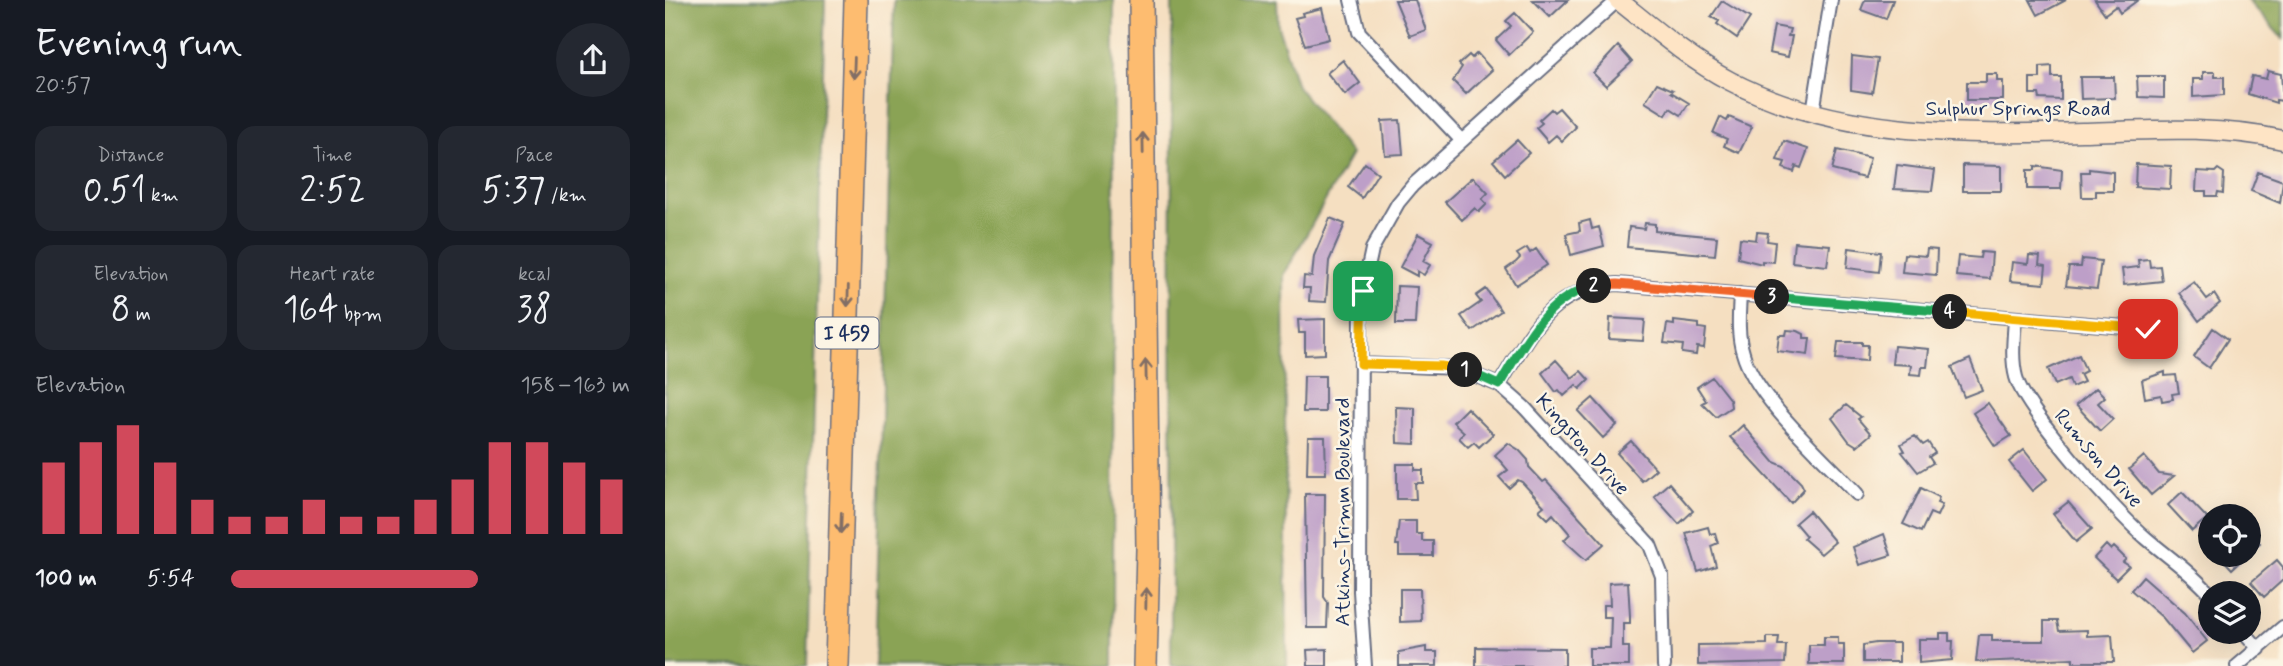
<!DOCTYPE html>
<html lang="en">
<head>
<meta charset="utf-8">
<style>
  :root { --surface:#171b24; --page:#242831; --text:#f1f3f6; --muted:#9ea1a6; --accent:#d1495b }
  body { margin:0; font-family:Mynerve,sans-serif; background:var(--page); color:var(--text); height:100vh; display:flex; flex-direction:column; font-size:26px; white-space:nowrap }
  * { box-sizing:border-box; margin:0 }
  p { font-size:23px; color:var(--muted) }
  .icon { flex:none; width:38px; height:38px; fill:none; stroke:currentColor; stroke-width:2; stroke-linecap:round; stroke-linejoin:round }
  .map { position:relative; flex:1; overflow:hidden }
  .panel { display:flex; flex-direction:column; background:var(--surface); width:665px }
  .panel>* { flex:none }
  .buttons { position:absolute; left:1533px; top:504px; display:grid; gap:14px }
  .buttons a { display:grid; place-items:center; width:63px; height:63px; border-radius:50%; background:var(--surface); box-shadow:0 7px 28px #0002; font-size:35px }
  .pin { position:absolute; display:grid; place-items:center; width:60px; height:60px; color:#fff; margin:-30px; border-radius:14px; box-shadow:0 4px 10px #0006 }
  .km { position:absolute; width:35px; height:35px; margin:-18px; border-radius:50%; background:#222; color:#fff; font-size:19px; line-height:35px; text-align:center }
  .round { display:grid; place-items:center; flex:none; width:74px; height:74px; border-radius:37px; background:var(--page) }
  .headline { display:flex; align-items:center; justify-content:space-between; height:119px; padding:0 35px }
  h1 { font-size:38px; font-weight:600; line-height:52px }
  .metrics { display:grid; grid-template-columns:repeat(3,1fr); gap:10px; height:119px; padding:7px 35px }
  .metrics div { display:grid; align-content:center; border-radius:18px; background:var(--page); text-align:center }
  .metrics b { font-size:35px; font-weight:600 }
  .metrics small { font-size:19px; font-weight:400 }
  .metrics p { font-size:19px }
  .chart { height:196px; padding:14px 35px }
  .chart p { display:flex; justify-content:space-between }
  .chart svg { width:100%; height:126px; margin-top:7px; stroke:var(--accent); stroke-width:6 }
  ul { padding:0 35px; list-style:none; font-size:23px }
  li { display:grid; grid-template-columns:112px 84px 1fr; align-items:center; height:52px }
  li i { height:18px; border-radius:9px; background:var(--accent) }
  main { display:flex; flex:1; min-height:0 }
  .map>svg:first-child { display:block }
</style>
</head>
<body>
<main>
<section class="panel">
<div class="headline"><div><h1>Evening run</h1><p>20:57</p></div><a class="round"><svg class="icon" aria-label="share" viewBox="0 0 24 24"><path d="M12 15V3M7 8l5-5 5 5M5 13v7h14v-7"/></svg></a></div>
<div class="metrics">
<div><p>Distance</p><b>0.51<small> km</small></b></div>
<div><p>Time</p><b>2:52</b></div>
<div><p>Pace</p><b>5:37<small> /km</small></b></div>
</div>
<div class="metrics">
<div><p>Elevation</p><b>8<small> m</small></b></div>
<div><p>Heart rate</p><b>164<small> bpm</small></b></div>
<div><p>kcal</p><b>38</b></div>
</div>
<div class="chart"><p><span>Elevation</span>158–163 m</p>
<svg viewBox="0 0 160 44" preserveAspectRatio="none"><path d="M5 44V19M15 44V12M25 44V6M35 44V19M45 44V32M55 44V38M65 44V38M75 44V32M85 44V38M95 44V38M105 44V32M115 44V25M125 44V12M135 44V12M145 44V19M155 44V25"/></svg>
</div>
<ul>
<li><b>100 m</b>5:54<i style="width:62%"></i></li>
</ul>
</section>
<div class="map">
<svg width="1618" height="666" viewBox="0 0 1618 666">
  <rect width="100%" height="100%" fill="#fcf5e5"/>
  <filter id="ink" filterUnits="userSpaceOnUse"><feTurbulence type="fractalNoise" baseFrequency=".0143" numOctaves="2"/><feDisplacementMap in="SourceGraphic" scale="14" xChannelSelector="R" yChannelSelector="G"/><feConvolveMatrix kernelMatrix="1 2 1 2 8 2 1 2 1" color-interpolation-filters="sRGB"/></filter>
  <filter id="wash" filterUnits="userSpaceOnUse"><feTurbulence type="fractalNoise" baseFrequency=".00686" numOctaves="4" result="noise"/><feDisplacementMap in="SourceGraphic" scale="28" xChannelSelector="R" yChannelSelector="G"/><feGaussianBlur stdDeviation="1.57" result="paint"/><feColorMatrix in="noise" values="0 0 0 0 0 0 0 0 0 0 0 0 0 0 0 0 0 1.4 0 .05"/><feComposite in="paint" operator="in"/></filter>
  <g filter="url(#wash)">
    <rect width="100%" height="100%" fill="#f5dfc1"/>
    <path fill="#8aa354" stroke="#526959" stroke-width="2" d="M0,0H160L142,666H0Z
      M229,0H449L448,666H210Z
      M507,0H612L613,26L632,86L686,154L619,275L622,666H506Z
      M1582,0H1618V39Z"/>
    <g id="blocks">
      <path fill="#bd9fc8" d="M730,0H750L761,30L745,36Z
        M868,0H903L885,17Z
        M1200,0H1228L1221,19L1196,10Z
        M1365,0H1401L1373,15Z
        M1430,0H1473L1455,13L1451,6L1440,14Z
        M1057,1L1085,18L1072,38L1052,24L1054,21L1046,17Z
        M657,8L664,39L640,45L630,18L638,16L637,13Z
        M850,13L868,32L844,55L831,40L846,26L841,21Z
        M1109,26L1125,29L1123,36H1127L1123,57L1104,53Z
        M953,46L967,62L941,86L928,73Z
        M812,53L827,70L801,94L788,81L797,67L794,64L804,55L807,58Z
        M1187,56L1213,59L1207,93L1186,90Z
        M678,60L695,83L680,95L662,73Z
        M1387,66V77H1396V100L1375,99L1374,94H1365V78H1375V67Z
        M1603,71L1616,74L1618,101L1611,100V103L1583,94L1587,76L1601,79Z
        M1538,72H1550V77H1559V95L1528,97V79H1538Z
        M1321,74H1332V81H1338V100H1302V82H1321Z
        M1472,76H1499V98L1473,97Z
        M1415,77H1449L1450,98L1416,99Z
        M992,83L1008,90L1006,92L1024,103L1016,115L1005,108L1001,115L980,102Z
        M894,108L911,127L897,141L891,135L883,142L871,128L877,123L874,120L886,109L889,112Z
        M1055,117L1062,121L1064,117L1087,127L1074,153L1059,146L1062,139L1048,133Z
        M735,120L738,154L720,155L717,121Z
        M852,140L864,153L840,175L828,161Z
        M1119,141L1143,149L1136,168L1131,166L1129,172L1118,168L1120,162L1112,160Z
        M1172,150L1205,158L1199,178L1167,170Z
        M700,163L713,173L697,198L683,187Z
        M1471,164L1506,166L1505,189L1470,187Z
        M1232,165L1270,170L1267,191L1229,189Z
        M1298,165L1336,166V191H1298Z
        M1370,166L1397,170L1396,189H1362V170H1370Z
        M1424,169L1448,172V191H1431V197H1417L1416,172H1424Z
        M1553,169L1559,173L1558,193L1553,192L1552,196H1541V191H1531L1532,171L1550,172Z
        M1593,172L1618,181L1615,203L1586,191Z
        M808,177L823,193L817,199L822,204L814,212L810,208L797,220L780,202Z
        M665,218L680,224L664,261L661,302L644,301L645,288H638L639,276L647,277L649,256Z
        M925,220L927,229L934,227L939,246L906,255L901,234L915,231L914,223Z
        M980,223L990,224V231L1052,237L1050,255L962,247L964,227L979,229Z
        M1092,232L1103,233L1102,241L1110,242L1108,262L1097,261V264L1073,258L1075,238L1091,240Z
        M753,234L768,242L758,261L765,265L759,275L752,271V276L735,267Z
        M1129,242L1165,245L1162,266L1127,262Z
        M862,248L865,253L871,249L882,265L851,285L841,269L851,262L855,258L852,254Z
        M1184,248L1216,252L1214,272L1182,268Z
        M1262,249L1272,250L1271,275L1237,272L1239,254L1261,256Z
        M1316,252L1327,253L1325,279L1291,276L1293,256L1315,258Z
        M1364,255L1375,256L1374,265L1381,266L1379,284L1345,281L1347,262L1363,264Z
        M1417,259L1436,261L1432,289L1401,286L1404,267H1416Z
        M1484,259L1485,267L1495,266L1497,281L1459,285L1457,269L1474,267L1473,260Z
        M1529,282L1542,299L1549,294L1555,303L1534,321L1514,293Z
        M732,286L752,287L750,324H731Z
        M821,289L836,311L807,331L796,316L816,302L811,296Z
        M945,318L980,320L978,341L944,339Z
        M660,319V354L640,355V333H634L633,320Z
        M1009,321L1034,324V328L1041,329L1039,348L1032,347L1031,355L1017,353L1018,345L999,343L1002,324L1009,325Z
        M1548,328L1563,339L1544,368L1529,357Z
        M1122,330L1133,331L1139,334V338H1145L1143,355L1112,351L1114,335H1121Z
        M1173,342H1197V345H1203L1202,361L1171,359Z
        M1229,346L1264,349L1262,367H1257L1256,375L1245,374L1246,365L1227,364Z
        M1414,355L1421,371L1415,374L1419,382L1407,387L1404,379L1390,385L1383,369Z
        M1305,359L1317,390L1299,397L1287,367Z
        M891,360L907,378L916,371L924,380L915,389L911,385L899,396L894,390L891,392L877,373Z
        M1500,372V376L1511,375L1514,393L1507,394L1508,399L1497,401L1496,395L1480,398L1477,380Z
        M639,376H660V412H638Z
        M1047,377L1065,400L1066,407L1051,417L1037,403L1041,401L1032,387Z
        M1431,388L1440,397L1433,403L1448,419L1435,431L1411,405Z
        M928,398L952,425L938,438L913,411Z
        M1323,403L1346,436L1330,446L1308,413Z
        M1181,405L1196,417L1193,419L1206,434L1192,446L1184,441L1167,418Z
        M731,407L750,408V444L732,443Z
        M802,408L828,434L814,447L809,442L803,447L794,438L799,432L788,422Z
        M1078,425L1109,462L1119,466L1136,483L1139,489L1126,503L1065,437Z
        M1250,436L1258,445L1263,442L1270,453L1264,457L1268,463L1253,472L1237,452L1240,451L1236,444Z
        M643,437H660L661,474H642Z
        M966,441L991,469L977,481L952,453Z
        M843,443L854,450L863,460L864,467L878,482L881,480L939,544L921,560L899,540L905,534L888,514L883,519L874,510L879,506L857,482L853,480L844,488L834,477L843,470L830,455Z
        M1359,450L1382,479L1367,491L1344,462Z
        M1479,456L1494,474L1509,476L1486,495L1464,469Z
        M732,464H750V470H758V483H750L751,499H732Z
        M1004,483L1028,511L1014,524L989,496Z
        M1256,488L1274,497L1272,503L1277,505L1272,516L1265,513L1256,532L1238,524Z
        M1517,492L1542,518L1527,531L1503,505Z
        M640,494H660L659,597L663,603L662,628H642Z
        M1403,502L1427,529L1411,542L1388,514Z
        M1144,511L1170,542L1156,554L1138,538L1141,536L1130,523Z
        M734,521H751V534H757V541H768V556H734V545H731Z
        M1043,527L1045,534L1050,533L1053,543L1046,546L1051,566L1033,572L1021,533Z
        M1584,531L1595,543L1584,553Z
        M1219,534L1226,555L1194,565L1188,547Z
        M1441,545L1446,550L1449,547L1461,559L1458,562L1464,566L1451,579L1429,558Z
        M1554,555H1582L1567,569Z
        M1612,560L1618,567V580L1599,597L1586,582Z
        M1478,576L1520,613L1542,641L1527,653L1498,618L1466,590Z
        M963,582L965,616V623H958V647H964V666H924V648H945L946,617H938V605H945L944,583Z
        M735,589H755L756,621L735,622Z
        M1379,621H1392L1394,631L1422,630V636L1447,635L1449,662H1408V658L1311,662L1314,635H1327V641H1379Z
        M1275,633H1284V641H1288L1287,660L1254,663V639H1275Z
        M1102,637H1114L1113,645H1121L1120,663L1033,665V645L1102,644Z
        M1159,637H1173V644H1179V664H1144V645H1159Z
        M1211,643H1234V662H1198V645Z
        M761,647V652H772V666H734V652Z
        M811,647L900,648V666H811Z
        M662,649V666H643L642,650Z"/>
    </g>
  </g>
  <g filter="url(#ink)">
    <use href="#blocks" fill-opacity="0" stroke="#676d81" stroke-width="2"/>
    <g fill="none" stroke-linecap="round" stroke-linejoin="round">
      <g stroke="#676d81" stroke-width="16">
        <path id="street" d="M686,0L694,32L797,141
          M1148,112L1166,0
          M1075,294C1074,314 1072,334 1078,353C1090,398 1159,458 1192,494
          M1350,318C1349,337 1346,358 1351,377C1360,410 1452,514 1481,538C1503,557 1526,572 1545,594
          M696,364L792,368L834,385L859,407L985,545L997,576L999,666
          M834,385C867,332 883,289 952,284L1483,329
          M1579,632L1594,649
          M700,666L695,591L696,319L698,291L707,249L733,203L748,185L953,0
          M1572,666L1618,627"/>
      </g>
      <g stroke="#676d81" stroke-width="21">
        <path id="secondary" d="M953,0C988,28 1025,60 1065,81C1172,137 1300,135 1417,132C1483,130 1553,125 1618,140"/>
      </g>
      <g stroke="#676d81" stroke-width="26">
        <path id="highway" d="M476,0L483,549L480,666
          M172,666L191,0"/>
      </g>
      <use href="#street" stroke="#fff" stroke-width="12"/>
      <use href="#secondary" stroke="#fee4c5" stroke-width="18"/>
      <use href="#highway" stroke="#fdbc6f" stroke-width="23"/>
    </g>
    <defs><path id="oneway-shaft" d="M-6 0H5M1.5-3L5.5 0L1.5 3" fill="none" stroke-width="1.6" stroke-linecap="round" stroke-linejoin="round" transform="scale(1.75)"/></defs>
    <g stroke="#816e66">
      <use href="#oneway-shaft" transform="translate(189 68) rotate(92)"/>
      <use href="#oneway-shaft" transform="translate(478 143) rotate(-91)"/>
      <use href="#oneway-shaft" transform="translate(183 296) rotate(92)"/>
      <use href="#oneway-shaft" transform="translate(481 370) rotate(-91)"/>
      <use href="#oneway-shaft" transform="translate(176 523) rotate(92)"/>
      <use href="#oneway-shaft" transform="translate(481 598) rotate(-89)"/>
    </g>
  </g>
  <g fill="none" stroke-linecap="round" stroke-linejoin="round" filter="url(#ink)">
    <g stroke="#fff" stroke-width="14">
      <path id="split-1" d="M698,291L696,364L776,366L800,370"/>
    </g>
    <g stroke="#fff" stroke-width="14">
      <path id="split-2" d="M800,370L834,385C859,345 879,298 929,286"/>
    </g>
    <g stroke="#fff" stroke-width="14">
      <path id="split-3" d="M929,286L952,284L1107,297"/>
    </g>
    <g stroke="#fff" stroke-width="14">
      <path id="split-4" d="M1107,297L1285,312"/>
    </g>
    <g stroke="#fff" stroke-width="14">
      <path id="split-5" d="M1285,312L1483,329"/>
    </g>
    <use href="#split-1" stroke="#f5b400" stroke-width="9"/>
    <use href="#split-2" stroke="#22a559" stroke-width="9"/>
    <use href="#split-3" stroke="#f0652b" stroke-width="9"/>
    <use href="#split-4" stroke="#22a559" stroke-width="9"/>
    <use href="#split-5" stroke="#f5b400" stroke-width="9"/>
  </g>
  <g text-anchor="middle" stroke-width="5" stroke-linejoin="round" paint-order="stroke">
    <rect fill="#fcf5e5" stroke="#5e6a86" stroke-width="2" x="150.5" y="317.5" width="63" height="31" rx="5"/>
    <g font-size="19" font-weight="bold" fill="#1b2f5e">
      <text x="182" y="340">I 459</text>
    </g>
    <g font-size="21" fill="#1b2f5e" stroke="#fcf5e5">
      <text x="1353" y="115">Sulphur Springs Road</text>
      <text transform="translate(918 444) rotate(48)" y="7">Kingston Drive</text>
      <text transform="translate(1434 458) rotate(49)" y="7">Rumson Drive</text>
      <text transform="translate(677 512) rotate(-90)" y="7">Atkins-Trimm Boulevard</text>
    </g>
  </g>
</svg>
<div class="buttons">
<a><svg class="icon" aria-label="locate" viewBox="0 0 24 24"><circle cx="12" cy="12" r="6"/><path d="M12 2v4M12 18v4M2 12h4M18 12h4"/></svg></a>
<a><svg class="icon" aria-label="layers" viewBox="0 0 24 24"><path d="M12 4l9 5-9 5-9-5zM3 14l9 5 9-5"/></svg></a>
</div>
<div class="pin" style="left:698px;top:291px;background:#1e9e55"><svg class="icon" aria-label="arrive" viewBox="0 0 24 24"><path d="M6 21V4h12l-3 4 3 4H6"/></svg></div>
<div class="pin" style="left:1483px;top:329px;background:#d93025"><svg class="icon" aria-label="check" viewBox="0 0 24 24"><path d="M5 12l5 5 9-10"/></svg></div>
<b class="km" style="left:800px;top:370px">1</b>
<b class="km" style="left:929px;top:286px">2</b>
<b class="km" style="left:1107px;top:297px">3</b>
<b class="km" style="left:1285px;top:312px">4</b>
</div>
</main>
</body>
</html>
